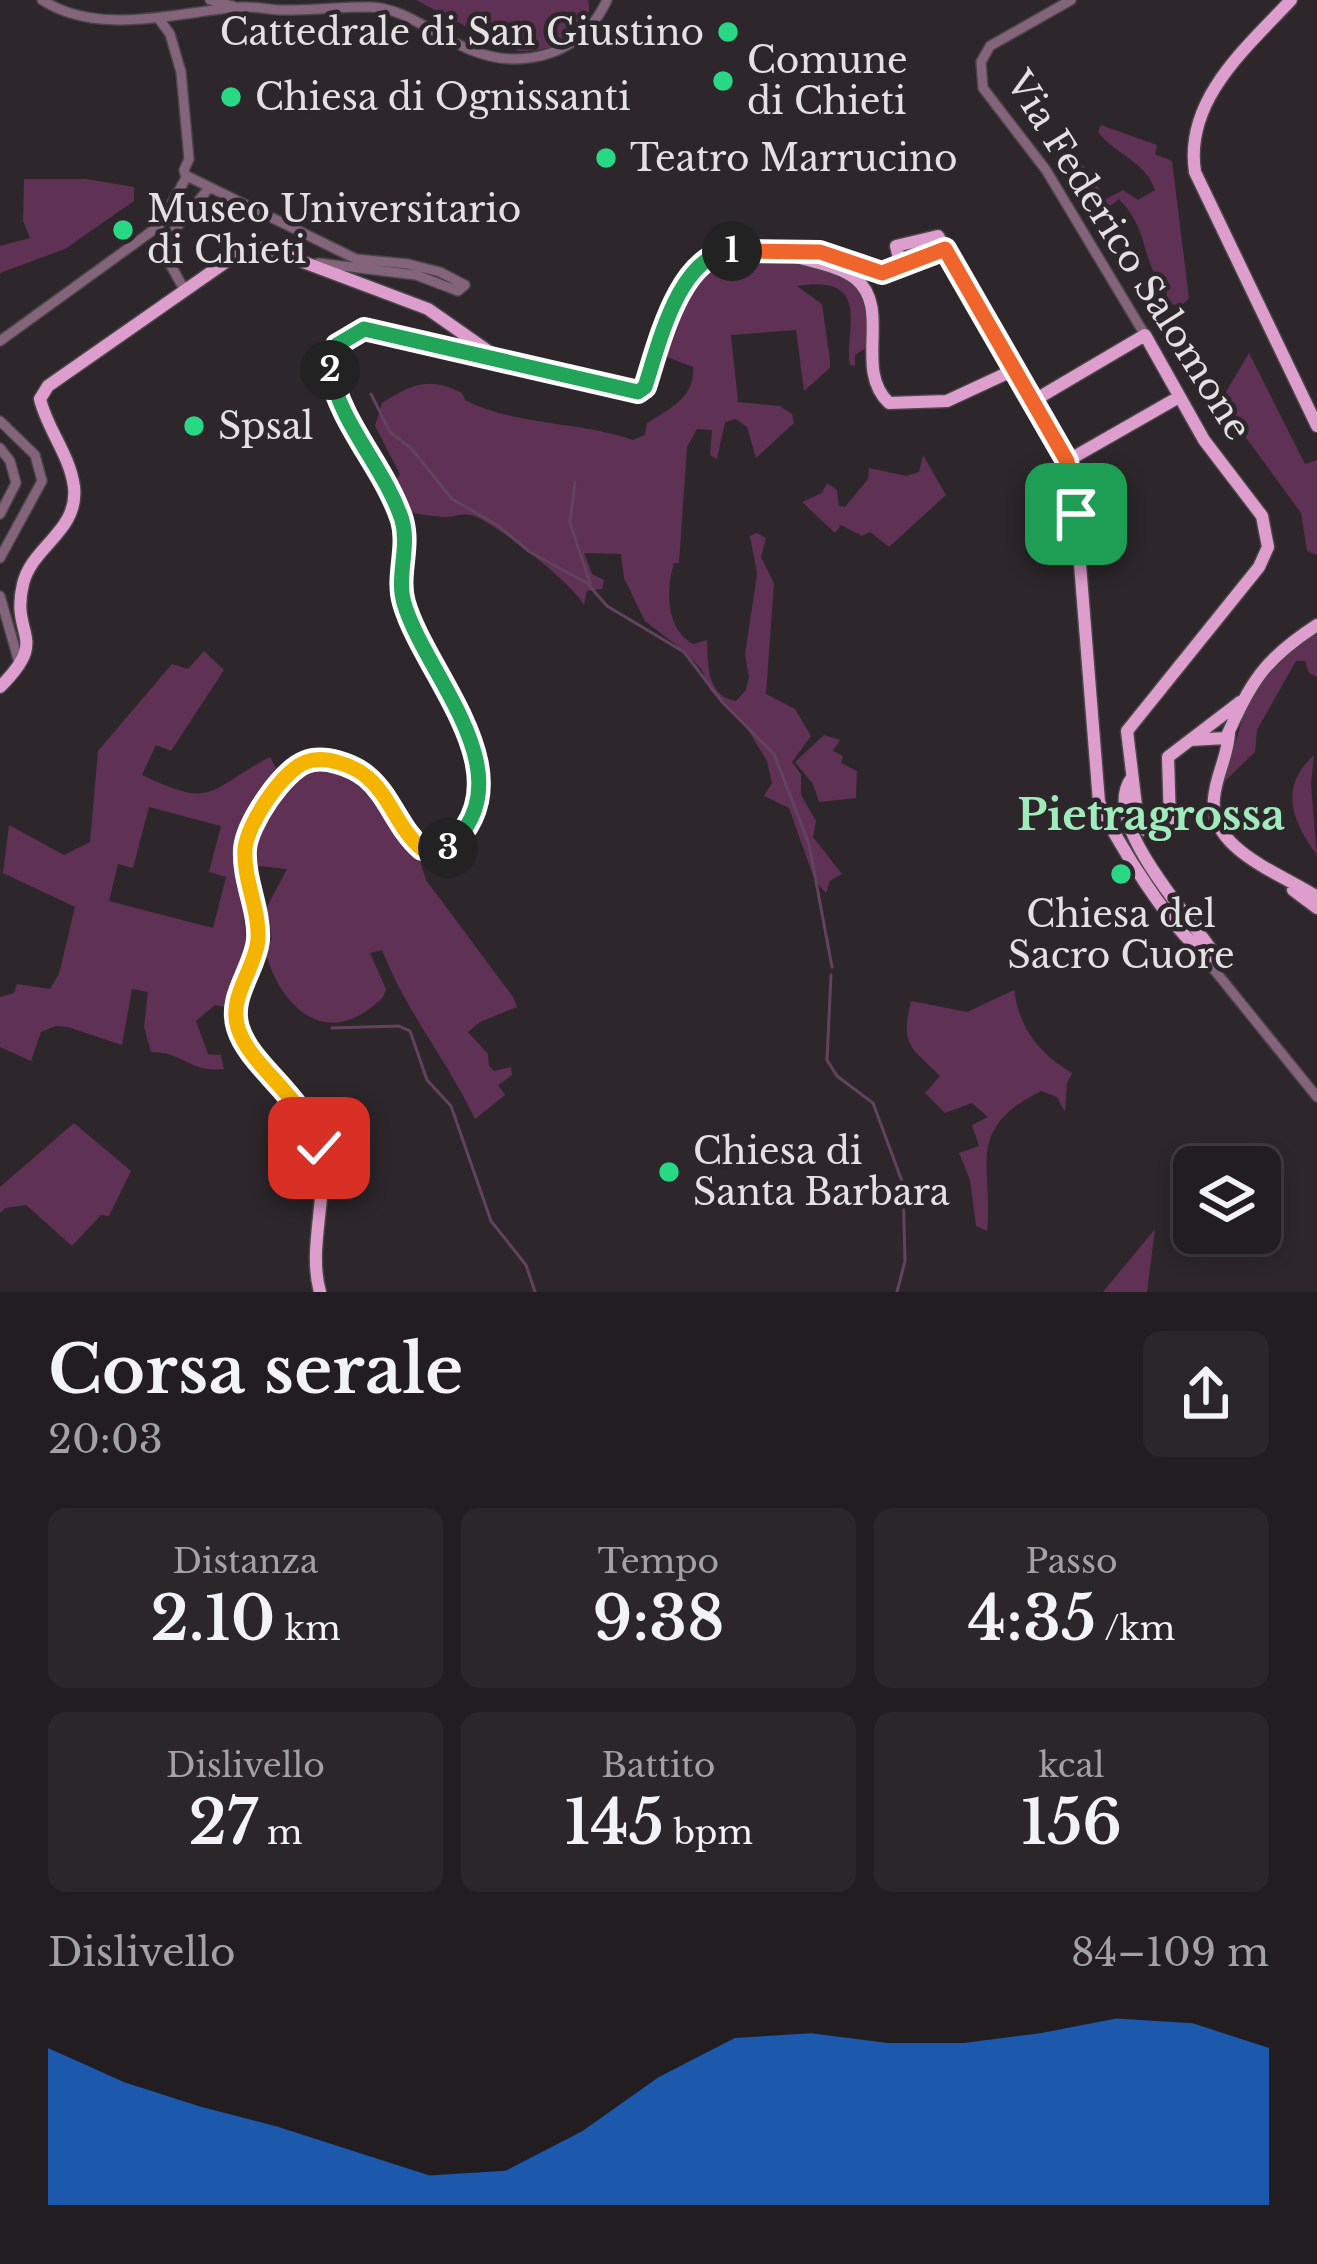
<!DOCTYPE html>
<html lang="it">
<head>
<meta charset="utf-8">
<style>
  :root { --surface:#221d20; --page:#2a2629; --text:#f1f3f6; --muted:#a2a2a5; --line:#3f3b3e; --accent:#1a73e8 }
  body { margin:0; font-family:"Libre Baskerville",serif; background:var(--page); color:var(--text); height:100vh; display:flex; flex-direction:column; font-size:45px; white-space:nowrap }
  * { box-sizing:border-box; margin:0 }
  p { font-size:39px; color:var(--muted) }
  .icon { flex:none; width:66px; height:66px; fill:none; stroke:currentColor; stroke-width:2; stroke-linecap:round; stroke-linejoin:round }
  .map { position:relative; height:1292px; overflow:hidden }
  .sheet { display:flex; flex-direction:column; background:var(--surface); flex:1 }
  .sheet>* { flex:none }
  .controls { position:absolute; left:1173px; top:1146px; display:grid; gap:24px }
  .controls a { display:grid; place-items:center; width:108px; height:108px; border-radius:18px; background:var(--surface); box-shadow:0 6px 18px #0003,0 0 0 3px var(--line); font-size:60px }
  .pin { position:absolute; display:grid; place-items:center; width:102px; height:102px; color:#fff; margin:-51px; border-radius:24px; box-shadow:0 6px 18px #0006 }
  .km { position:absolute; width:60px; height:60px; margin:-30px; border-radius:50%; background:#222; color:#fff; font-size:33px; line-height:60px; text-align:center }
  .round { display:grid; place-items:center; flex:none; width:126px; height:126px; border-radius:18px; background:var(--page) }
  .head { display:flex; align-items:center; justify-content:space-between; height:204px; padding:0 48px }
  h1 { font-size:66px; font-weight:600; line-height:90px }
  .stats { display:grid; grid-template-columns:repeat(3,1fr); gap:18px; height:204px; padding:12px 48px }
  .stats div { display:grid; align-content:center; border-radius:18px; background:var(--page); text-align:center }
  .stats b { font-size:60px; font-weight:600 }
  .stats small { font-size:33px; font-weight:400 }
  .stats p { font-size:33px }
  .chart { height:336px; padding:24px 48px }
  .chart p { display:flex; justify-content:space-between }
  .chart svg { width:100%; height:216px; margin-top:12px; fill:var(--accent); opacity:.7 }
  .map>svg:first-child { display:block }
</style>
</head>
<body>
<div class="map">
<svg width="1317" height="1292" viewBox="0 0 1317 1292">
  <rect width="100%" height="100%" fill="#2d272b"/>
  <path fill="#5f3154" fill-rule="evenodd" d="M416,0H588C597,40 547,52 517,51L511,34L465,26Z
    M1101,125L1157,145L1155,154L1172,161L1189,298L1182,305L1165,304L1167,293C1138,257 1152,234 1119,199L1103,211L1081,175L1067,162L1072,155L1077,157L1106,199L1123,190L1138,200L1155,190C1147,163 1115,154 1098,132Z
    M24,179H86L134,187V201L65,249L0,273V246L30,238L23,221Z
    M736,255C771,258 839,257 860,291C870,307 867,329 867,347L855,355V366L850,365C843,334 875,273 797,286L822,304L830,360V368L804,391L796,330L731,335L738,402L780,406L792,414L794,423L756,458L747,427L736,419L725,422L717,459L710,455L712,430L697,429L687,447L679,563H674C666,590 665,628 693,644L707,640C708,664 706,696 736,701L746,690L749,677L745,655L757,574L750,536L757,533L766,538L761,557L774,583L766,694L795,709L811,736L792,762L801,774V795L816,821L813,837L842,874L830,881L826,893L815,881L789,808L764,796L772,783L767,761L744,723L710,690L702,670L685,652L645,621L624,578L621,554L584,553L592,574L604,580L602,589L587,591L584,605C574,585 494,521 471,515C461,512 453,518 443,517C431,516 419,514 405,512L393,484L400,474L375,426L382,403C412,384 429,376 462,393L465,400C516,426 579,421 633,440L645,435L647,423C671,408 695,397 693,367L662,355L693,284L711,261Z
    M1249,353L1305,464L1317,460V555L1307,551L1301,513L1220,402Z
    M923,455L946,495L889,547L870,532L862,536L841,525L835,533L802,502L822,493L827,483L837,490L839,506L845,507L868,479L869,468L906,476L919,472Z
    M1317,629V677L1309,673L1305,661H1296L1257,730L1255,752L1224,782L1247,704L1277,658Z
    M204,651L224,670L171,751L156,745L142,775C215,810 207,790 270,757L276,768L244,823L237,855L246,938L230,1008L215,1005L196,1021L208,1054L221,1055L224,1069C190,1073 183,1052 151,1052L144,1027L148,992L132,989L122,1045L68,1027L56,1026L41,1032L31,1061L0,1047V997L14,993L17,984L50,989L59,974L75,907L3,873L9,825L64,855L90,842L98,751L172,664L188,669ZM149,807L221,826L209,872L226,877L213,928L109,901L118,864L133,868Z
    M824,735L840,740L833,751L843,756L841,763L857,771L856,798L819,802L813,784L795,762Z
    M1314,755L1311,784L1317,855C1291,820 1279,787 1314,755Z
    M309,763L362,779L420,861L426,880L513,997L517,1007L480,1022L468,1032L488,1054L489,1066L494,1071L511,1067L512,1075L498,1085L505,1095L475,1119C447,1060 405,1010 382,950L370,953L386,989L383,997C329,1052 281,1010 265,951L272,939L267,907L287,869L249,865C246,821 281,792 309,763Z
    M1014,990C1020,1030 1039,1053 1072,1073L1067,1083L1065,1112L1057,1097L1041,1091C963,1130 994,1166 987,1231L976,1226L970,1180L959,1153L979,1146L972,1125L988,1117L972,1103L945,1113L925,1093L940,1076C911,1046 900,1047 911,1001L967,1012Z
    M74,1123L131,1171L109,1216L101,1215L72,1246L26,1205L5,1208L0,1213V1187Z
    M1155,1229L1147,1292H1103Z"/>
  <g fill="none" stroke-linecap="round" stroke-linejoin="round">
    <path stroke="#62435d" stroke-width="3" d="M371,394L390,432L411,448L452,499L497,525L530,552L587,583L607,606L684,652L723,703L774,754L809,844L832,967
      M575,482L570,523L590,583
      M831,975L827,1060L837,1076L873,1103L903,1184L905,1261L897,1292
      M332,1028L399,1026L410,1031L427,1080L451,1106L491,1221L526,1265L535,1292"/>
    <g stroke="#4a4548" stroke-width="12">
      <path id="minor" d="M42,0C99,37 177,12 240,7C255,6 270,10 285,10C313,10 341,7 368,7C415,6 454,58 512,59C556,59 589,39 607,0
        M210,0L233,6
        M1071,0L990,46L981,62L983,88L1046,170L1145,335
        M187,176L356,259L408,264L440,272L465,285
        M318,263L416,275L458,291L465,285
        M184,289L170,264L167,239L209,188
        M0,341L159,226L186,178L184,170L189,159L181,72L170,34L159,19
        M0,421L35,455L42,481L0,558
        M0,448L10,461L16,483L0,514
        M0,596L20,666
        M1203,956L1317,1097"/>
    </g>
    <g stroke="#4a4548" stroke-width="15">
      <path id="major" d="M1291,0C1246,48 1184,100 1195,172L1317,426
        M793,256C813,262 840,266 856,279C892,309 853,369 889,403L947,401L1016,369
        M901,266L896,246L938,236L1067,461L1076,514L1099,802C1112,836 1179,942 1209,956L1210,948C1184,910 1101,821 1131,779
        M1033,401L1145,335L1204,440L1262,516L1268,547L1259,567L1127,731L1138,822L1145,830L1159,833L1170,821L1168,757L1240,702
        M1067,461L1179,397
        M0,687C51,636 10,638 23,584C32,546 79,531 74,487C70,455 47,429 40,399L48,386L240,252L266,248L428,309L495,356
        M1229,733C1228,756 1216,775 1214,798C1208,850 1281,873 1317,897
        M1190,740L1226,738C1250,683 1264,659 1317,625
        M1293,890L1317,908
        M320,1292C307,1246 330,1193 319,1146C307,1095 250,1070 238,1026C229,995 256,969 258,938C258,927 254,914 252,902C242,852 246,824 280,786C291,773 299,763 316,760L362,773L414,843L440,852C455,844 462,834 469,818C502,743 429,672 405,606C395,579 409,551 402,524C391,481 264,319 383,331L637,392L645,387L690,272L710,256L726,251L820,252L882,273L945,249"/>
    </g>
    <use href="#minor" stroke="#83647b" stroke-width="9"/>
    <use href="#major" stroke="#dd9ecd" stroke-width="12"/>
  </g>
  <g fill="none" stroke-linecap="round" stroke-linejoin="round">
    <g stroke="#fff" stroke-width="24">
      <path id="split-1" d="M732,251L820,252L882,273L945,249L1067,461L1076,514"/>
    </g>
    <g stroke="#fff" stroke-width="24">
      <path id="split-2" d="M330,370L337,345L364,329L638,392L645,387C659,344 679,254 732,251"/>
    </g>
    <g stroke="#fff" stroke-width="24">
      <path id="split-3" d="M330,370C340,424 385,468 402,520C410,548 396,576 404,603C425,676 530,776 448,848"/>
    </g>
    <g stroke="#fff" stroke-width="24">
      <path id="split-4" d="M319,1148C303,1095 250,1067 238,1028C228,996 255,970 258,940C260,910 243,880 245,849C247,824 282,771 306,762C324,755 353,765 367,777C390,796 398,829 422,849L448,848"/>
    </g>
    <use href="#split-1" stroke="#f0652b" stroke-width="15"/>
    <use href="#split-2" stroke="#22a559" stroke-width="15"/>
    <use href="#split-3" stroke="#22a559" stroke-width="15"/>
    <use href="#split-4" stroke="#f5b400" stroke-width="15"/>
  </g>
  <g fill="#28d885" stroke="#2d272b" stroke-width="4.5">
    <circle cx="728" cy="32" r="12"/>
    <circle cx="723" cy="81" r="12"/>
    <circle cx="231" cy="97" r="12"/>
    <circle cx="606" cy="158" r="12"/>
    <circle cx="123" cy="230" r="12"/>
    <circle cx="194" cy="426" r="12"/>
    <circle cx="1121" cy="874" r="12"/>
    <circle cx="669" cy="1172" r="12"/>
  </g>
  <g text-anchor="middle" stroke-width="9" stroke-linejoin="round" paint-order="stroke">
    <g font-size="36" fill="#e4e0e3" stroke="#2d272b" text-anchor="start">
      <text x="704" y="45" text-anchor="end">Cattedrale di San Giustino</text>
      <text x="747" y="73">Comune<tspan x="747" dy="41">di Chieti</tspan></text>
      <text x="255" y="110">Chiesa di Ognissanti</text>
      <text x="630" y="171">Teatro Marrucino</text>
      <text x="147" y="222">Museo Universitario<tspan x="147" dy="41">di Chieti</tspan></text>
      <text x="218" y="439">Spsal</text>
      <text x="1121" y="927" text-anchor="middle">Chiesa del<tspan x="1121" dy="41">Sacro Cuore</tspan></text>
      <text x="693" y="1164">Chiesa di<tspan x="693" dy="41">Santa Barbara</tspan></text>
    </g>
    <g font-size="36" fill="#e4e0e3" stroke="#2d272b">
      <text transform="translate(1129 255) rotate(58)" y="13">Via Federico Salomone</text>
    </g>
    <g font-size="42" font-weight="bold" fill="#9febbb" stroke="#2d272b">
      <text x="1151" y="830">Pietragrossa</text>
    </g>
  </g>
</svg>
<div class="controls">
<a><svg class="icon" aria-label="layers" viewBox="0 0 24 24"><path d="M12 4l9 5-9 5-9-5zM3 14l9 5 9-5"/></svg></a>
</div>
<div class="pin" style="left:1076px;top:514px;background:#1e9e55"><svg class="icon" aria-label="arrive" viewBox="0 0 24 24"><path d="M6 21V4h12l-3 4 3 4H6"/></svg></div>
<div class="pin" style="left:319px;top:1148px;background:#d93025"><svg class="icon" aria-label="check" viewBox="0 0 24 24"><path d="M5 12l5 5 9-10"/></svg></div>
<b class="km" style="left:732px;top:251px">1</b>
<b class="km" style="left:330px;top:370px">2</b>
<b class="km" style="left:448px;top:848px">3</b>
</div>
<section class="sheet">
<div class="head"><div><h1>Corsa serale</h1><p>20:03</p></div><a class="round"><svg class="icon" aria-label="share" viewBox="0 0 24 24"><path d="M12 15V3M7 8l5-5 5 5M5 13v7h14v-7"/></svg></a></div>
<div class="stats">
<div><p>Distanza</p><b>2.10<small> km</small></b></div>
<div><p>Tempo</p><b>9:38</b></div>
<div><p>Passo</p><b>4:35<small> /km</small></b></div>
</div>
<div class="stats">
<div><p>Dislivello</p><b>27<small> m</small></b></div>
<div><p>Battito</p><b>145<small> bpm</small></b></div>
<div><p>kcal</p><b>156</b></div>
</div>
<div class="chart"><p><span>Dislivello</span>84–109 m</p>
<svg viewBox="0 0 160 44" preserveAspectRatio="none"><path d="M0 44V12L10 19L20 24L30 28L40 33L50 38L60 37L70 29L80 18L90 10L100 9L110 11L120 11L130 9L140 6L150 7L160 12V44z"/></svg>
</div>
</section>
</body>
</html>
